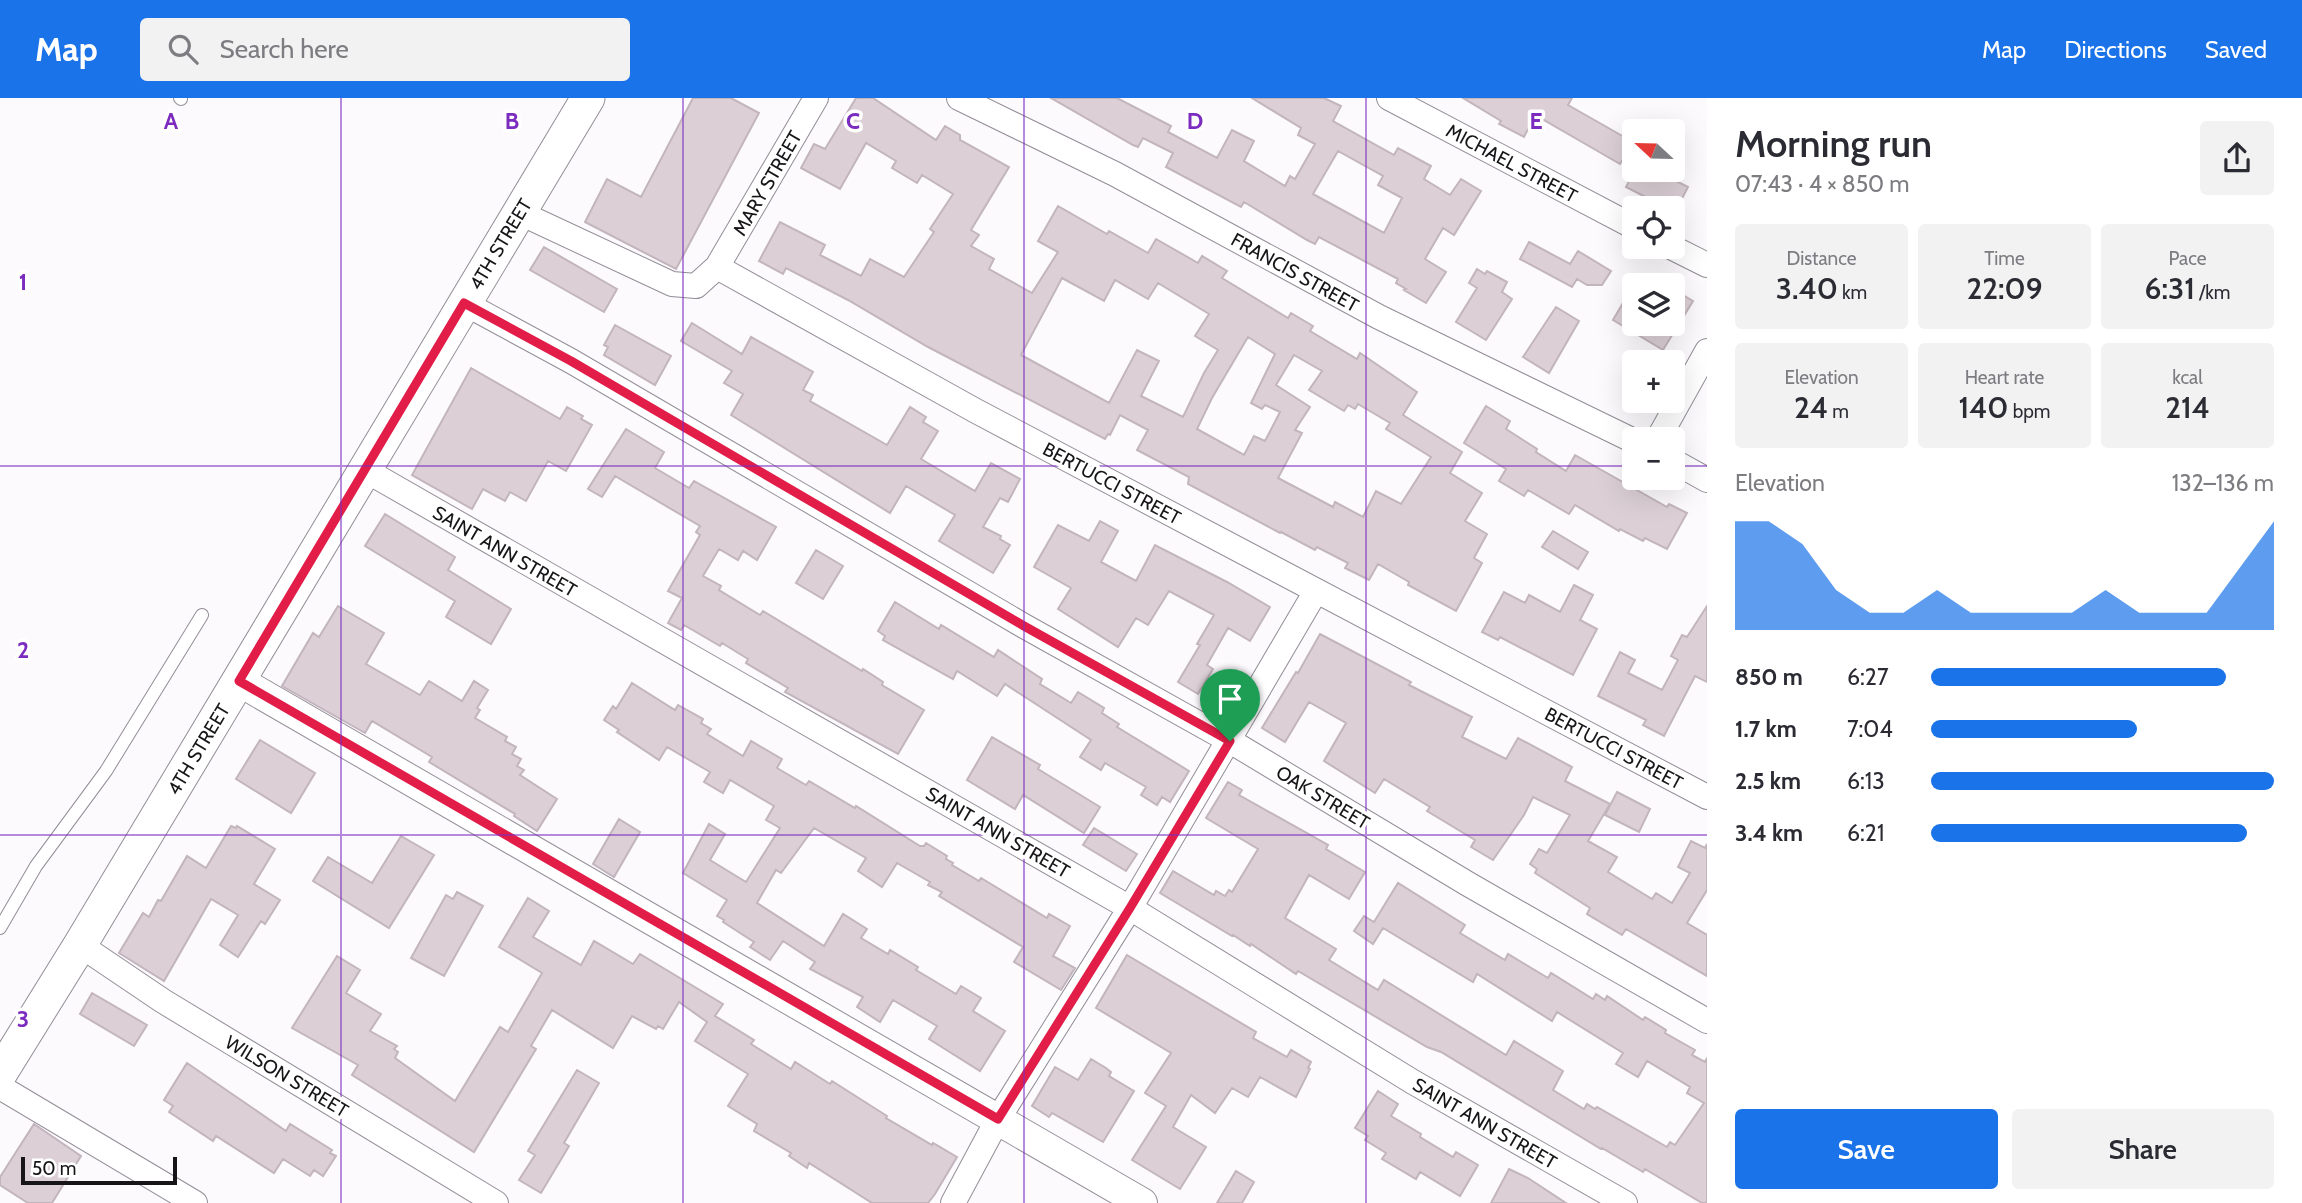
<!DOCTYPE html>
<html lang="en">
<head>
<meta charset="utf-8">
<style>
  :root { --surface:#fff; --page:#f2f2f3; --text:#2b2b33; --muted:#7c7c81; --accent:#1a73e8 }
  body { margin:0; font-family:Cabin,sans-serif; background:var(--page); color:var(--text); height:100vh; display:flex; flex-direction:column; font-size:26px; white-space:nowrap }
  * { box-sizing:border-box; margin:0 }
  p { font-size:23px; color:var(--muted) }
  .icon { flex:none; width:38px; height:38px; fill:none; stroke:currentColor; stroke-width:2; stroke-linecap:round; stroke-linejoin:round }
  .map { position:relative; flex:1; overflow:hidden }
  .side { display:flex; flex-direction:column; background:var(--surface); width:595px }
  .side>* { flex:none }
  .needle { width:46px; rotate:292deg }
  .buttons { position:absolute; left:1622px; top:21px; display:grid; gap:14px }
  .buttons a { display:grid; place-items:center; width:63px; height:63px; border-radius:7px; background:var(--surface); box-shadow:0 7px 28px #0002; font-size:35px }
  .scale { position:absolute; left:21px; bottom:18px; width:156px; box-sizing:border-box; padding-left:7px; border:4px solid #171518; border-top:0; font-size:19px; line-height:24px; white-space:nowrap; color:#171518; -webkit-text-stroke:5px #fff; paint-order:stroke }
  .pin { position:absolute; display:grid; place-items:center; width:60px; height:60px; color:#fff; margin:-72px -30px; border-radius:50% 50% 50% 0; rotate:-45deg; box-shadow:0 0 7px #0007 }
  .pin .icon { rotate:45deg }
  .round { display:grid; place-items:center; flex:none; width:74px; height:74px; border-radius:7px; background:var(--page) }
  .overview { display:flex; align-items:center; justify-content:space-between; height:119px; padding:0 28px }
  h1 { font-size:38px; font-weight:600; line-height:52px }
  .metrics { display:grid; grid-template-columns:repeat(3,1fr); gap:10px; height:119px; padding:7px 28px }
  .metrics div { display:grid; align-content:center; border-radius:7px; background:var(--page); text-align:center }
  .metrics b { font-size:30px; font-weight:600 }
  .metrics small { font-size:19px; font-weight:400 }
  .metrics p { font-size:19px }
  .chart { height:196px; padding:14px 28px }
  .chart p { display:flex; justify-content:space-between }
  .chart svg { width:100%; height:126px; margin-top:7px; fill:var(--accent); opacity:.7 }
  .cta { display:flex; gap:14px; margin-top:auto; padding:14px 28px }
  .cta a { flex:1; height:80px; border-radius:7px; background:var(--accent); color:#fff; font-size:28px; font-weight:600; line-height:80px; text-align:center }
  .cta a+a { background:var(--page); color:var(--text) }
  ul { padding:0 28px; list-style:none; font-size:23px }
  li { display:grid; grid-template-columns:112px 84px 1fr; align-items:center; height:52px }
  li i { height:18px; border-radius:9px; background:var(--accent) }
  header { display:flex; align-items:center; gap:42px; box-sizing:border-box; height:98px; padding:0 35px; background:var(--accent); color:#fff }
  header strong { font-size:33px }
  nav { display:flex; gap:38px; margin-inline-start:auto; font-size:24px }
  .search { width:490px; height:63px; background:var(--page); display:flex; align-items:center; gap:18px; box-sizing:border-box; padding:0 24px; border-radius:7px; color:var(--muted); font-size:26px }
  main { display:flex; flex:1; min-height:0 }
  .map>svg:first-child { display:block }
</style>
</head>
<body>
<header>
<strong>Map</strong>
<div class="search"><svg class="icon" aria-label="search" viewBox="0 0 24 24"><circle cx="10" cy="10" r="6"/><path d="M15 15l6 6"/></svg>Search here</div>
<nav><a>Map</a><a>Directions</a><a>Saved</a></nav>
</header>
<main>
<div class="map">
<svg width="1707" height="1105" viewBox="0 0 1707 1105">
  <rect width="100%" height="100%" fill="#fdfafe"/>
  <path fill="#dcd0d6" stroke="#c2b5bb" stroke-width="2" fill-rule="evenodd" d="M693,0H731L759,15L676,171L585,124L607,81L641,99Z
    M856,0H873L936,42L945,28L960,37V42L1009,69L971,132L979,137L971,148L994,161L989,171L1032,195L1058,154L1038,143L1058,108L1107,136L1109,133L1148,155L1156,141L1198,165L1202,158L1227,173L1222,180L1288,220L1291,215L1313,228L1310,233L1357,261L1360,255L1417,294L1403,317L1462,354L1450,375L1482,395L1465,423L1487,436L1474,460L1482,465L1456,513L1408,487L1409,484L1378,466L1369,482L1345,470L1348,465L1317,449L1315,452L1281,434L1280,435L1188,386L1189,379L1137,352L1148,332L1120,317L1110,337L1108,336L1105,341L928,249L848,202L786,170L783,176L759,163L780,124L825,147L820,157L861,178L870,161L904,179L934,134L930,131L953,96L922,77L917,85L892,70L896,63L866,45L840,91L801,70L814,46L825,51ZM1062,180L1104,203L1115,182L1148,201L1158,185L1209,216L1195,238L1218,252L1204,275L1183,319L1141,298L1159,263L1137,252L1109,305L1021,257ZM1248,239L1275,256L1251,305L1262,311L1265,307L1280,314L1265,343L1254,338L1244,357L1197,331L1212,300ZM1294,257L1322,273L1309,292L1344,313L1348,307L1355,311L1358,306L1390,325L1386,331L1431,359L1401,406L1376,393L1363,419L1335,404L1333,409L1278,380L1302,335L1295,332L1310,309L1276,287Z
    M1051,0H1117L1171,28L1168,34L1217,60L1232,32L1254,43L1244,63L1285,88L1290,78L1295,81L1315,46L1298,37L1301,30L1252,0H1324L1341,8L1333,23L1394,57L1398,50L1431,68L1424,81L1450,97L1461,81L1481,93L1454,137L1443,130L1425,161L1446,174L1426,205L1404,192L1406,191L1396,185L1398,181L1319,139L1315,146L1307,142L1244,104L1241,109L1166,69L1173,55L1143,40L1138,49L1133,47ZM1338,53L1383,78L1378,87L1402,100L1384,135L1313,96Z
    M1463,0H1572L1568,7L1633,44L1620,66L1535,17L1524,39L1499,26L1501,23Z
    M1635,72H1654L1688,89L1675,114L1673,110H1667L1626,89Z
    M1529,144L1570,166L1578,153L1611,173L1602,187H1587L1577,181L1572,189L1520,161Z
    M544,149L617,191L604,214L530,172Z
    M1477,171L1485,176L1487,173L1507,184L1502,194L1512,201L1486,242L1456,224L1477,190L1469,185Z
    M1673,191L1693,203L1663,252L1613,222L1623,205L1634,213V226H1673Z
    M1556,209L1579,223L1549,275L1523,259Z
    M692,225L742,256L751,239L813,274L803,292L813,297L810,303L887,347L910,309L926,319L923,324L938,333L921,361L975,393L991,365L1020,381L1008,404L1000,400L983,429L1001,438L1000,441L1010,447L993,475L939,443L955,417L906,388L890,415L731,317L743,296L724,285L732,273L681,243Z
    M615,227L671,258L655,287L604,257L608,249L604,247Z
    M471,270L560,321L567,309L583,318L581,321L592,327L566,373L548,363L526,403L510,394L505,403L483,391L472,411L412,377Z
    M1486,308L1510,323L1506,331L1537,351L1536,354L1566,373L1575,357L1667,409L1669,406L1687,415L1667,451L1645,440L1643,443L1620,431L1619,433L1575,407L1569,416L1528,392L1524,398L1499,383L1506,371L1464,345Z
    M626,331L664,354L655,370L689,390L694,383L776,429L757,462L743,453L738,462L719,451L703,478L721,488L719,492L760,517L763,513L862,573L863,571L883,584L882,587L924,612L898,656L785,594L788,590L746,565L748,561L722,545L720,548L684,527L681,532L668,525L682,500L668,493L700,437L696,434L700,428L615,378L602,399L588,391Z
    M385,416L455,459L448,472L511,511L491,546L446,519L455,503L365,448Z
    M1100,423L1118,433L1101,464L1136,483L1155,447L1227,484L1270,509L1250,543L1228,530L1207,567L1213,571L1198,596L1178,584L1200,547L1197,546L1214,517L1169,493L1148,527L1136,520L1118,549L1058,511L1071,490L1034,469L1058,427L1089,443Z
    M1553,433L1588,454L1578,471L1542,449Z
    M816,452L843,468L823,501L796,485Z
    M1574,487L1593,497L1580,522L1597,531L1573,577L1500,539L1498,542L1482,534L1504,494L1525,505L1529,497L1560,514Z
    M895,504L939,531L941,527L994,559L998,552L1042,581L1040,586L1071,605L1078,594L1104,610L1102,615L1119,626L1117,629L1189,673L1170,704L1162,699L1157,707L1141,697L1146,689L1105,665L1101,672L1080,659L1091,642L1005,586L997,598L957,573L953,581L883,542L885,538L878,533Z
    M338,508L384,535L366,566L420,597L429,583L462,603L474,583L488,592L477,610L480,612L475,620L507,639L505,643L516,649L512,656L521,661L517,668L524,672L520,677L557,701L537,733L514,718L515,716L429,664L432,659L372,623L365,635L282,588L313,535L319,539Z
    M1707,508V584L1695,578L1664,638L1643,627L1646,622L1598,598L1620,554L1635,562L1628,575L1662,592L1678,562L1671,558L1682,537L1687,539Z
    M1320,536L1411,584L1409,587L1472,619L1462,639L1506,661L1518,640L1572,669L1565,683L1610,706L1588,743L1617,759L1608,774L1652,801L1656,795L1672,805L1690,775L1678,769L1691,743L1705,750L1707,746V792L1687,825L1707,837V878L1626,831L1622,837L1587,816L1590,810L1535,775L1537,771L1530,766L1539,751L1547,755L1570,717L1533,699L1524,717L1493,762L1471,749L1475,742L1427,713L1430,709L1384,681L1375,695L1324,663L1346,625L1309,604L1285,644L1262,630L1296,574L1298,575Z
    M632,585L675,612L678,607L703,621L701,625L711,631L707,636L743,658L751,643L782,661L777,670L806,687L809,683L855,710L856,708L920,748H924L926,745L947,758L946,761L953,765L952,767L979,783L981,780L1047,820L1049,816L1070,828L1053,858L1075,870L1061,892L1014,864L1023,849L939,798L942,794L928,787L930,784L897,765L882,789L858,773L866,760L814,730L781,775L776,772L757,805L824,848L843,816L867,831L861,840L888,856L890,852L918,869L916,872L956,896L961,888L981,900L973,913L1005,933L980,973L929,941L937,928L893,902L880,924L857,909L863,899L810,871L815,864L783,843L770,862L750,849L754,844L723,824L724,822L717,818L727,802L683,775L709,726L725,736L710,762L746,784L780,730L766,722L774,708L730,682L723,695L704,684L710,674L667,649L659,662L617,634L619,632L604,622L613,608L616,611Z
    M992,639L1040,667L1038,671L1100,709L1084,735L1023,697L1015,711L967,682Z
    M260,642L315,675L291,715L236,681Z
    M1228,684L1242,692L1239,697L1328,747L1326,751L1365,774L1349,801L1309,777L1285,820L1336,851L1329,862L1378,892L1384,882L1506,957L1514,943L1563,973L1553,992L1584,1011L1587,1006L1595,1011L1597,1009L1667,1049L1670,1044L1675,1047L1704,1005L1687,995L1690,989L1647,963L1638,979L1616,966L1623,955L1557,914L1552,923L1477,876L1473,884L1383,830L1373,846L1354,833L1364,818L1374,824L1398,785L1465,827L1460,835L1505,862L1508,856L1548,880L1551,875L1593,901L1596,896L1605,902L1607,898L1643,922L1645,919L1666,932L1665,935L1695,952L1692,957L1705,964L1707,960V1105H1702L1645,1071L1643,1074L1602,1050L1601,1051L1441,954L1427,949L1298,873L1296,876L1251,846L1250,848L1233,837L1232,838L1160,795L1173,773L1214,797L1216,793L1225,798L1229,792L1232,794L1258,751L1206,720Z
    M1617,694L1650,711L1639,734L1605,717Z
    M619,721L640,734L614,779L593,766Z
    M231,728L236,730L237,728L275,751L254,786L280,802L265,826L261,823L238,859L220,847L238,817L211,801L164,883L119,855L143,815L149,819L158,802L161,803L187,758L206,770Z
    M1094,730L1137,756L1126,773L1083,747Z
    M401,738L434,757L389,830L313,783L328,759L372,785Z
    M457,794L483,808L444,878L411,860L446,797L453,801Z
    M528,800L549,813L533,839L581,867L594,843L633,866L640,856L723,906L715,918L754,942L751,946L791,971L795,964L830,986L832,983L887,1018L886,1020L932,1047L933,1045L957,1059L935,1096L928,1105H872L809,1065L807,1070L789,1058L791,1055L754,1033L757,1026L728,1008L748,976L695,943L707,924L679,904L663,931L658,928L656,931L632,918L613,950L552,912L531,948L536,951L474,1054L352,977L358,967L292,930L337,858L360,872L346,895L381,916L370,933L397,948L394,951L398,954L395,960L455,1003L500,929L508,934L542,875L499,849Z
    M1127,857L1256,934L1253,940L1287,959L1291,952L1311,964L1308,970L1310,971L1296,999L1260,979L1248,999L1232,990L1215,1015L1191,997L1173,1029L1206,1049L1180,1091L1132,1062L1166,1008L1145,995L1171,955L1096,910Z
    M92,895L147,927L134,948L80,916Z
    M1091,961L1106,970L1111,974L1109,978L1134,993L1103,1044L1052,1015L1049,1019L1032,1008L1055,969L1078,982Z
    M187,965L286,1033L290,1026L332,1052L330,1055L336,1058L323,1078L314,1072L310,1078L283,1061L274,1075L216,1038L213,1043L169,1014L173,1008L164,1002Z
    M577,972L599,985L564,1045L569,1048L541,1095L519,1082L535,1057L528,1053Z
    M1378,993L1398,1006L1391,1018L1421,1036L1420,1039L1453,1059L1456,1054L1478,1067L1460,1098L1420,1074L1416,1081L1382,1061L1386,1055L1365,1042L1368,1038L1355,1030Z
    M34,1026L81,1058L52,1105H28L0,1087V1079Z
    M1509,1071L1528,1080L1566,1105H1491Z
    M1236,1073L1254,1084L1242,1105H1217Z"/>
  <g fill="none" stroke-linecap="round" stroke-linejoin="round">
    <g stroke="#938d97" stroke-width="14">
      <path id="service" d="M180,0L181,1
        M0,830L36,768L106,673L202,517"/>
    </g>
    <g stroke="#938d97" stroke-width="26">
      <path id="minor" d="M959,0L1115,76L1379,219L1634,343
        M1389,0L1634,129
        M518,114L672,186L696,188L717,169L816,0
        M1671,149L1707,167
        M717,169L976,313L1707,699
        M464,205L571,263L1024,528L1230,643L1468,786L1707,923
        M1658,341L1707,253
        M1673,363L1707,382
        M365,372L1130,810L1413,984L1625,1105
        M80,847L163,903L496,1105
        M0,989L195,1105
        M953,1105L998,1021L1130,810L1316,493"/>
    </g>
    <g stroke="#938d97" stroke-width="32">
      <path id="tertiary" d="M239,583L1142,1105"/>
    </g>
    <g stroke="#938d97" stroke-width="35">
      <path id="secondary" d="M0,976L80,847L588,0"/>
    </g>
    <use href="#service" stroke="#fff" stroke-width="12"/>
    <use href="#minor" stroke="#fff" stroke-width="24"/>
    <use href="#tertiary" stroke="#fff" stroke-width="30"/>
    <use href="#secondary" stroke="#fff" stroke-width="33"/>
  </g>
  <g fill="none" stroke-linecap="round" stroke-linejoin="round">
    <g stroke="#fff" stroke-width="14">
      <path id="route" d="M464,205L571,263L1024,528L1230,643L1130,810L998,1021L239,583Z"/>
    </g>
    <use href="#route" stroke="#e11d48" stroke-width="9"/>
  </g>
  <path fill="none" stroke="#7b2cbf" stroke-width="2" stroke-opacity="0.55" d="M341,0V1105M683,0V1105M1024,0V1105M1366,0V1105M0,368H1634M1673,368H1707M0,737H1707"/>
  <g text-anchor="middle" stroke-width="7" stroke-linejoin="round" paint-order="stroke">
    <g font-size="19" fill="#171518" stroke="#fff">
      <text transform="translate(1512 65) rotate(28)" y="7">MICHAEL STREET</text>
      <text transform="translate(767 85) rotate(-60)" y="7">MARY STREET</text>
      <text transform="translate(500 146) rotate(-59)" y="7">4TH STREET</text>
      <text transform="translate(1295 174) rotate(29)" y="7">FRANCIS STREET</text>
      <text transform="translate(1112 385) rotate(28)" y="7">BERTUCCI STREET</text>
      <text transform="translate(505 453) rotate(30)" y="7">SAINT ANN STREET</text>
      <text transform="translate(1614 650) rotate(28)" y="7">BERTUCCI STREET</text>
      <text transform="translate(198 651) rotate(-59)" y="7">4TH STREET</text>
      <text transform="translate(1323 699) rotate(31)" y="7">OAK STREET</text>
      <text transform="translate(998 734) rotate(30)" y="7">SAINT ANN STREET</text>
      <text transform="translate(287 978) rotate(31)" y="7">WILSON STREET</text>
      <text transform="translate(1485 1025) rotate(30)" y="7">SAINT ANN STREET</text>
    </g>
  </g>
  <g font-size="23" text-anchor="middle" font-weight="bold" fill="#7b2cbf" stroke="#fff" stroke-width="7" stroke-linejoin="round" paint-order="stroke">
    <text x="171" y="31">A</text>
    <text x="512" y="31">B</text>
    <text x="853" y="31">C</text>
    <text x="1195" y="31">D</text>
    <text x="1536" y="31">E</text>
    <text x="23" y="192">1</text>
    <text x="23" y="560">2</text>
    <text x="23" y="929">3</text>
  </g>
</svg>
<div class="buttons">
<a><svg class="needle" viewBox="-14 -14 28 28"><path d="M0-13l5 13h-10z" fill="#e53935"/><path d="M0 13l5-13h-10z" fill="#7c7c81"/></svg></a>
<a><svg class="icon" aria-label="locate" viewBox="0 0 24 24"><circle cx="12" cy="12" r="6"/><path d="M12 2v4M12 18v4M2 12h4M18 12h4"/></svg></a>
<a><svg class="icon" aria-label="layers" viewBox="0 0 24 24"><path d="M12 4l9 5-9 5-9-5zM3 14l9 5 9-5"/></svg></a>
<a>+</a>
<a>−</a>
</div>
<div class="scale">50 m</div>
<div class="pin" style="left:1230px;top:643px;background:#1e9e55"><svg class="icon" aria-label="arrive" viewBox="0 0 24 24"><path d="M6 21V4h12l-3 4 3 4H6"/></svg></div>
</div>
<section class="side">
<div class="overview"><div><h1>Morning run</h1><p>07:43 · 4 × 850 m</p></div><a class="round"><svg class="icon" aria-label="share" viewBox="0 0 24 24"><path d="M12 15V3M7 8l5-5 5 5M5 13v7h14v-7"/></svg></a></div>
<div class="metrics">
<div><p>Distance</p><b>3.40<small> km</small></b></div>
<div><p>Time</p><b>22:09</b></div>
<div><p>Pace</p><b>6:31<small> /km</small></b></div>
</div>
<div class="metrics">
<div><p>Elevation</p><b>24<small> m</small></b></div>
<div><p>Heart rate</p><b>140<small> bpm</small></b></div>
<div><p>kcal</p><b>214</b></div>
</div>
<div class="chart"><p><span>Elevation</span>132–136 m</p>
<svg viewBox="0 0 160 44" preserveAspectRatio="none"><path d="M0 44V6L10 6L20 14L30 30L40 38L50 38L60 30L70 38L80 38L90 38L100 38L110 30L120 38L130 38L140 38L150 22L160 6V44z"/></svg>
</div>
<ul>
<li><b>850 m</b>6:27<i style="width:86%"></i></li>
<li><b>1.7 km</b>7:04<i style="width:60%"></i></li>
<li><b>2.5 km</b>6:13<i style="width:100%"></i></li>
<li><b>3.4 km</b>6:21<i style="width:92%"></i></li>
</ul>
<div class="cta"><a>Save</a><a>Share</a></div>
</section>
</main>
</body>
</html>
